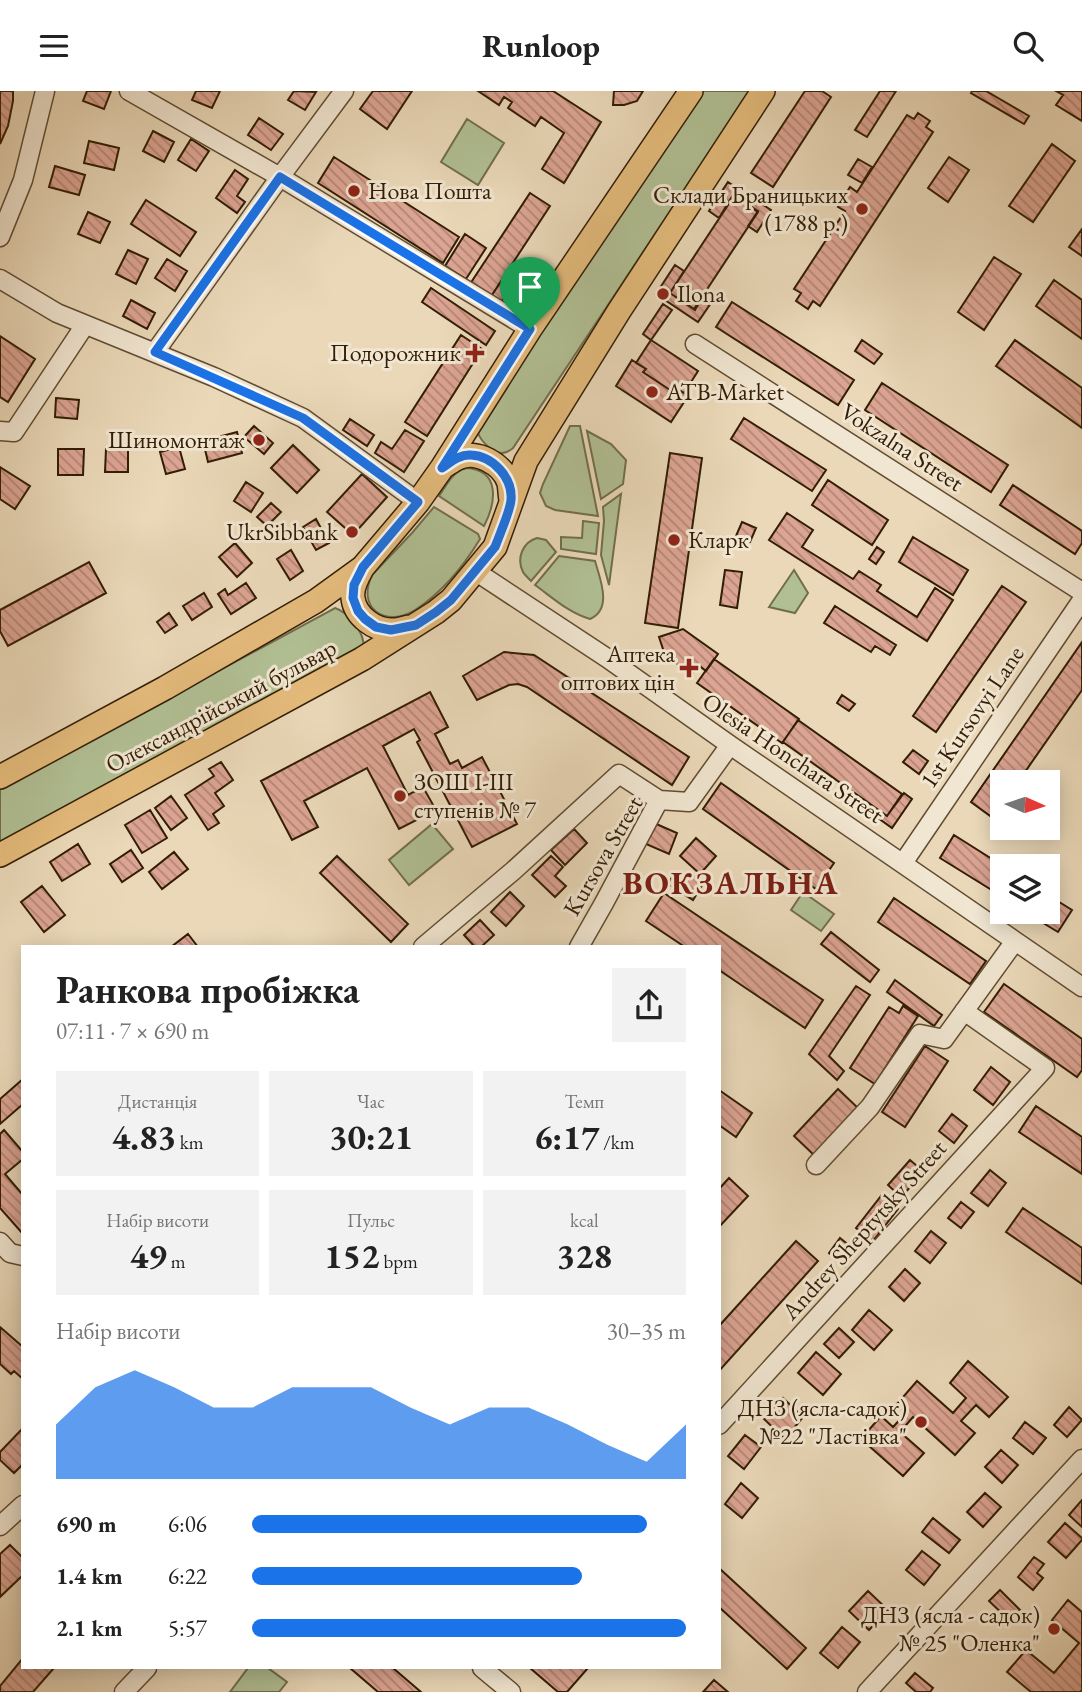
<!DOCTYPE html>
<html lang="uk">
<head>
<meta charset="utf-8">
<style>
  :root { --surface:#fff; --page:#f2f2f2; --text:#222; --muted:#767676; --accent:#1a73e8 }
  body { margin:0; font-family:"EB Garamond",serif; background:var(--page); color:var(--text); height:100vh; display:flex; flex-direction:column; font-size:26px; white-space:nowrap }
  * { box-sizing:border-box; margin:0 }
  p { font-size:23px; color:var(--muted) }
  .icon { flex:none; width:38px; height:38px; fill:none; stroke:currentColor; stroke-width:2; stroke-linecap:round; stroke-linejoin:round }
  .map { position:relative; flex:1; overflow:hidden }
  .panel { position:absolute; left:21px; top:854px; width:700px; height:724px; display:flex; flex-direction:column; background:var(--surface); border-radius:0px; box-shadow:0 4px 18px #0003 }
  .panel>* { flex:none }
  .needle { width:46px; rotate:93deg }
  .buttons { position:absolute; left:990px; top:679px; display:grid; gap:14px }
  .buttons a { display:grid; place-items:center; width:70px; height:70px; border-radius:0px; background:var(--surface); box-shadow:0 4px 18px #0003; font-size:35px }
  .pin { position:absolute; display:grid; place-items:center; width:60px; height:60px; color:#fff; margin:-72px -30px; border-radius:50% 50% 50% 0; rotate:-45deg; box-shadow:0 0 7px #0007 }
  .pin .icon { rotate:45deg }
  .round { display:grid; place-items:center; flex:none; width:74px; height:74px; border-radius:0px; background:var(--page) }
  .summary { display:flex; align-items:center; justify-content:space-between; height:119px; padding:0 35px }
  h1 { font-size:38px; font-weight:700; line-height:52px }
  .metrics { display:grid; grid-template-columns:repeat(3,1fr); gap:10px; height:119px; padding:7px 35px }
  .metrics div { display:grid; align-content:center; border-radius:0px; background:var(--page); text-align:center }
  .metrics b { font-size:35px; font-weight:700 }
  .metrics small { font-size:19px; font-weight:400 }
  .metrics p { font-size:19px }
  .chart { height:196px; padding:14px 35px }
  .chart p { display:flex; justify-content:space-between }
  .chart svg { width:100%; height:126px; margin-top:7px; fill:var(--accent); opacity:.7 }
  ul { padding:0 35px; list-style:none; font-size:23px }
  li { display:grid; grid-template-columns:112px 84px 1fr; align-items:center; height:52px }
  li i { height:18px; border-radius:9px; background:var(--accent) }
  header { display:flex; justify-content:space-between; align-items:center; height:91px; padding:0 35px; background:var(--surface); font-size:32px; font-weight:700 }
  .map>svg:first-child { display:block }
</style>
</head>
<body>
<header><svg class="icon" aria-label="menu" viewBox="0 0 24 24"><path d="M4 6h16M4 12h16M4 18h16"/></svg>Runloop<svg class="icon" aria-label="search" viewBox="0 0 24 24"><circle cx="10" cy="10" r="6"/><path d="M15 15l6 6"/></svg></header>
<div class="map">
<svg width="1082" height="1601" viewBox="0 0 1082 1601">
  <defs>
    <pattern id="building-back-hatch" width="6" height="6" patternUnits="userSpaceOnUse" patternTransform="scale(1.75)"><rect width="6" height="6" fill="#dca492"/><path d="M-1 5l2 2M0 0l6 6M5-1l2 2" fill="none" stroke="#b38575"/></pattern>
  </defs>
  <rect width="100%" height="100%" fill="#ead8b8"/>
  <filter id="stains"><feTurbulence type="fractalNoise" baseFrequency=".00286" numOctaves="4"/><feColorMatrix values="0 0 0 0 .2 0 0 0 0 .09 0 0 0 0 .02 0 0 0 .5 -.17"/></filter>
  <radialGradient id="worn" r=".72"><stop offset=".6" stop-color="#630" stop-opacity="0"/><stop offset="1" stop-color="#630" stop-opacity=".3"/></radialGradient>
  <path fill="#b1c094" stroke="#726e4c" stroke-width="2" d="M702,0H750L513,357C509,360 507,362 502,362C492,362 481,350 478,342L546,233Z
    M467,28L504,52L478,94L441,71Z
    M570,335H580L598,425L555,419L546,415L540,402L543,393Z
    M587,340L611,353L626,369L623,393L601,408Z
    M466,377C501,379 496,412 484,435L439,405C446,395 452,381 466,377Z
    M621,403L609,494L601,464L604,430L603,416Z
    M434,416L478,443L480,448C463,476 443,501 415,519C386,537 356,518 372,484L412,442Z
    M583,430L599,432L596,463L561,458V446L582,447Z
    M537,447L546,449L556,461L531,490C529,488 524,483 523,481C516,467 523,451 537,447Z
    M559,465L595,470C600,488 613,518 590,528C569,522 553,507 535,494Z
    M794,479L808,502L795,522L769,516Z
    M335,517C350,522 364,541 364,557L0,756V698Z
    M432,733L453,758L409,794L389,769Z
    M803,801L834,823L821,840L791,819Z
    M248,1577H268L287,1591L279,1601H230Z"/>
  <path fill="url(#building-back-hatch)" stroke="#321d05" stroke-width="2" d="M0,0H13V10L8,35L0,53Z
    M87,0H111L104,18L83,10Z
    M196,0H220L212,17L192,9Z
    M294,0L316,1L305,19L288,9Z
    M373,0H412L387,38L360,18Z
    M478,0H553L601,31L564,92L542,78L564,42L541,26L535,35L508,17L512,11L504,6L499,14Z
    M614,0H643L637,10L624,14H613Z
    M805,0H822L831,6L773,96L751,82Z
    M880,0H896L867,46L855,39Z
    M972,0H986L1029,25L1024,33L971,2Z
    M1056,0H1082V30L1056,14L1063,4Z
    M918,22L930,30L926,36L933,41L820,215L813,210L808,218L796,210L801,202L794,198L845,120L838,116L850,96L857,101L907,24L914,28Z
    M259,27L283,43L271,59L248,44Z
    M153,40L174,51L164,71L143,60Z
    M191,48L209,60L196,80L178,69Z
    M89,50L119,57L114,79L84,72Z
    M1052,53L1075,70L1033,131L1009,115Z
    M334,66L459,146L443,172L318,92Z
    M949,66L969,79L948,111L928,97Z
    M858,68L872,76L862,92L848,84Z
    M55,75L85,84L79,104L49,96Z
    M235,79L248,88L237,105L245,111L237,122L216,107Z
    M728,91L771,119L757,141L748,135L758,120L733,104L719,127L709,120Z
    M530,102L550,115L490,207L470,193Z
    M734,105L758,121L694,218L670,202Z
    M146,109L196,141L180,165L131,133Z
    M88,121L110,131L100,152L78,143Z
    M1082,138V165L1069,156Z
    M465,143L486,157L466,188L445,175Z
    M128,159L148,168L136,193L116,183Z
    M994,166L1021,183L984,239L958,221Z
    M167,168L187,180L175,200L155,187Z
    M675,174L684,180L670,202L695,219L704,203L713,209L698,231L656,203Z
    M502,189L511,195L500,213L490,207Z
    M1054,189L1082,209V248L1036,215Z
    M431,197L495,240L486,254L422,211Z
    M131,209L155,222L147,238L123,225Z
    M732,211L854,289L838,314L716,236Z
    M663,213L672,219L651,249L643,243Z
    M461,244L482,258L427,345L405,331Z
    M0,245L35,268L8,311L0,306Z
    M651,249L698,280L684,302L673,295L670,299L643,281L646,278L636,272Z
    M862,249L882,263L874,273L855,260Z
    M1015,249L1082,297V337L996,275Z
    M632,269L646,278L643,281L670,299L673,295L688,305L671,331L616,295Z
    M882,292L1008,374L991,401L865,319Z
    M56,307L79,309L77,328L55,326Z
    M744,327L826,379L812,400L731,348Z
    M350,328L374,344L367,355L343,339Z
    M254,335L273,352L264,363L244,346Z
    M405,339L424,350L404,381L375,362L381,351L392,358Z
    M237,341L242,362L208,371L203,350Z
    M293,354L319,379L297,402L271,377Z
    M179,356L185,378L166,383L160,361Z
    M58,358H84L83,384H58Z
    M106,358H128V381H105Z
    M670,362L702,367L678,537L645,532Z
    M0,376L30,395L15,418L0,408Z
    M362,383L387,406L353,444L327,421Z
    M828,389L888,429L872,454L812,414Z
    M246,391L263,402L251,421L234,410Z
    M1013,394L1082,440V452L1075,463L1000,414Z
    M271,412L281,421L267,435L257,426Z
    M787,422L813,439L802,456L853,488L859,480L881,494L877,500L917,526L935,497L953,509L927,550L769,449Z
    M316,428L329,452L316,459L303,436Z
    M742,431L756,437L750,451L736,445Z
    M913,446L968,479L953,504L899,471Z
    M235,452L252,472L237,486L219,466Z
    M877,456L884,461L876,473L869,468Z
    M291,459L303,480L290,489L277,468Z
    M89,471L106,502L8,555L0,540V519Z
    M725,479L742,481L737,517L720,514Z
    M246,492L256,507L231,523L218,503L225,498L228,504Z
    M1002,495L1026,511L936,641L913,625Z
    M204,502L212,516L192,529L183,515Z
    M835,515L896,554L890,564L875,555L871,561L824,532Z
    M169,522L177,534L165,542L157,531Z
    M683,538L718,563L706,580L698,574L692,583L665,564L659,546Z
    M1082,551V599L1018,691H1003V713L993,727L971,711Z
    M504,561L534,564L689,666L672,694L527,596L518,593L509,594L477,609L463,585Z
    M714,568L799,628L782,652L697,592Z
    M430,601L448,636L435,643L450,673L458,669L462,677L482,666L517,733L472,756L417,651L420,649L414,638L383,655L408,704L423,696L436,719L399,738L367,677L304,710L318,736L292,749L261,690Z
    M842,604L855,613L849,620L837,612Z
    M798,629L902,703L887,725L783,651Z
    M913,659L928,670L919,683L903,671Z
    M221,671L233,689L215,702L224,715L213,723L219,732L208,739L185,704L214,685L209,678Z
    M721,692L834,772L816,798L703,718Z
    M904,702L912,708L892,737L867,719L871,714L887,725Z
    M171,705L187,727L171,739L155,717Z
    M150,719L167,747L142,762L125,734Z
    M654,732L677,742L669,763L646,753Z
    M574,738L587,752L565,774L551,759Z
    M954,744L1003,775V806L940,767Z
    M696,747L716,765L700,783L680,765Z
    M78,753L90,773L62,790L50,771Z
    M131,759L143,777L122,791L110,773Z
    M174,761L188,778L162,798L149,781Z
    M337,765L408,833L391,851L320,782Z
    M551,765L563,776L555,785L566,795L555,806L532,784Z
    M689,782L704,791L693,809L668,793L674,783L684,789Z
    M42,795L65,824L44,841L21,811Z
    M510,801L524,815L506,835L491,821Z
    M664,802L823,909L805,937L719,879V856H685L646,830Z
    M1048,804L1072,819L1058,841L1025,821H1048Z
    M894,807L986,870L970,893L878,831Z
    M480,829L494,844L481,856H475L464,844Z
    M831,841L879,879L870,891L821,853Z
    M188,843L198,856H171Z
    M895,889L942,924L934,935L887,901Z
    M1004,893L1082,948V979L1077,986L984,921Z
    M856,895L870,904L829,965L844,980L837,989L809,963Z
    M903,915L918,925L875,993L850,977L889,916L899,922Z
    M925,955L948,970L905,1036L882,1021Z
    M991,976L1010,991L993,1014L974,999Z
    M23,988V1013L0,1033V1008Z
    M838,998L859,1018L815,1065L794,1045Z
    M719,999L752,1022L736,1046L719,1034Z
    M1036,1015L1082,1046V1083L1019,1041Z
    M952,1023L967,1035L954,1052L939,1040Z
    M4,1039L23,1061V1068L5,1083L23,1104V1143L0,1117V1043Z
    M910,1069L924,1081L901,1106L888,1094Z
    M990,1079L1006,1092L988,1115L971,1102Z
    M729,1087L748,1105L719,1136V1098Z
    M881,1105L898,1118L873,1150L856,1137Z
    M961,1111L974,1121L961,1137L948,1127Z
    M1023,1117L1082,1157V1193L1006,1141Z
    M931,1140L946,1152L930,1172L915,1160Z
    M840,1147L856,1160L845,1175L829,1162Z
    M796,1150L818,1170L719,1280V1235Z
    M905,1178L920,1192L904,1210L889,1196Z
    M869,1219L892,1239L874,1259L852,1239Z
    M0,1236L23,1256V1288L14,1280L11,1283L0,1273Z
    M839,1237L854,1251L839,1267L824,1253Z
    M816,1261L841,1283L823,1304L798,1282Z
    M968,1270L1008,1306L989,1326L976,1314L961,1330L975,1342L955,1364L913,1326L900,1341L924,1362L903,1385L861,1348L881,1325L893,1336L906,1322L896,1314L917,1290L953,1322L966,1307L950,1292Z
    M783,1307L803,1326L785,1348L764,1328Z
    M1069,1316L1082,1329L1067,1346L1054,1334Z
    M1025,1331L1046,1347L1033,1363L1013,1347Z
    M23,1337V1373L14,1382L0,1369V1361Z
    M745,1344L761,1356L744,1378L728,1365Z
    M1001,1359L1018,1374L1002,1392L985,1376Z
    M741,1392L758,1407L742,1427L725,1413Z
    M985,1402L1001,1416L983,1436L967,1421Z
    M1082,1409V1436L1069,1424Z
    M933,1427L960,1449L949,1462L922,1441Z
    M1065,1432L1082,1447V1449L1066,1467L1048,1451Z
    M10,1454L23,1467V1484L0,1506V1463Z
    M922,1460L940,1474L924,1494L906,1479Z
    M1034,1466L1044,1473L1037,1482L1043,1487L1033,1499L1018,1486Z
    M719,1477L806,1557L787,1578L719,1516Z
    M1000,1499L1020,1519L1009,1529L989,1510Z
    M868,1500L888,1519L869,1539L849,1520Z
    M1068,1509L1082,1521V1599L1080,1601H1031L1007,1581L1026,1559L1054,1582L1079,1552L1052,1529Z
    M842,1536L860,1551L838,1577L820,1562Z
    M23,1567V1577H54L33,1601H0V1595Z
    M350,1577H393L421,1601H378Z
    M530,1577H588L567,1601H558Z
    M915,1582L933,1597L930,1601H916L906,1592Z
    M714,1589L728,1601H703Z"/>
  <g fill="none" stroke-linecap="round" stroke-linejoin="round">
    <g stroke="#604c32" stroke-width="21">
      <path id="minor" d="M129,0L280,86L530,238
        M0,146L23,89L45,0
        M0,188L57,222L214,286L303,327L418,411
        M695,253L1082,501
        M155,261L280,86L344,0
        M0,340L14,341L85,234
        M475,480L607,567L730,654L1082,896
        M903,772L1082,509
        M423,856L513,780L619,683L659,709
        M579,856L604,812L659,709L689,711L730,654
        M816,1074L870,1016L920,943L944,948L1015,850
        M0,1151L10,1162L23,1165
        M719,1334L1045,977L964,920
        M0,1435L23,1414
        M482,1577L511,1601
        M124,1601L147,1577
        M867,1601L1082,1368"/>
    </g>
    <g stroke="#321d05" stroke-width="26">
      <path id="major" d="M443,376C448,373 453,369 458,367C476,358 503,373 509,392C510,397 510,404 511,409
        M363,476C358,485 351,496 353,507C355,525 375,540 393,539C398,539 404,537 409,536
        M0,686L165,597L316,510L363,476L418,411L442,377L530,238L691,0
        M0,764L362,568L436,521L451,509L495,456L526,370L619,220L763,0"/>
    </g>
    <use href="#minor" stroke="#f1e6d1" stroke-width="18"/>
    <use href="#major" stroke="#e5bc7c" stroke-width="23"/>
  </g>
  <g fill="none" stroke-linecap="round" stroke-linejoin="round">
    <g stroke="#fff" stroke-width="14">
      <path id="route" d="M280,86L530,238L442,377C451,371 460,363 471,364C493,365 513,387 511,409C510,420 501,440 497,451L495,456L451,509L436,521L416,534L391,539L376,536L365,528L358,520L353,507L354,494L363,476L418,411L303,327L155,261Z"/>
    </g>
    <use href="#route" stroke="#1a73e8" stroke-width="9"/>
  </g>
  <g fill="#8f2418" stroke="#f1e6d1" stroke-width="2.5">
    <circle cx="354" cy="100" r="7"/>
    <circle cx="862" cy="118" r="7"/>
    <circle cx="663" cy="203" r="7"/>
    <path d="M471.5 251.5h7v7h7v7h-7v7h-7v-7h-7v-7h7z"/>
    <circle cx="652" cy="301" r="7"/>
    <circle cx="259" cy="349" r="7"/>
    <circle cx="352" cy="441" r="7"/>
    <circle cx="674" cy="449" r="7"/>
    <path d="M685.5 566.5h7v7h7v7h-7v7h-7v-7h-7v-7h7z"/>
    <circle cx="400" cy="705" r="7"/>
    <circle cx="921" cy="1331" r="7"/>
    <circle cx="1054" cy="1538" r="7"/>
  </g>
  <g text-anchor="middle" stroke-width="6" stroke-linejoin="round" paint-order="stroke">
    <g font-size="24" fill="#321d05" stroke="#f1e6d1" text-anchor="end">
      <text x="368" y="108" text-anchor="start">Нова Пошта</text>
      <text x="848" y="112">Склади Браницьких<tspan x="848" dy="28">(1788 р.)</tspan></text>
      <text x="677" y="211" text-anchor="start">Ilona</text>
      <text x="461" y="270">Подорожник</text>
      <text x="666" y="309" text-anchor="start">ATB-Market</text>
      <text x="245" y="357">Шиномонтаж</text>
      <text x="338" y="449">UkrSibbank</text>
      <text x="688" y="457" text-anchor="start">Кларк</text>
      <text x="675" y="571">Аптека<tspan x="675" dy="28">оптових цін</tspan></text>
      <text x="414" y="699" text-anchor="start">ЗОШ І-ІІІ<tspan x="414" dy="28">ступенів № 7</tspan></text>
      <text x="907" y="1325">ДНЗ (ясла-садок)<tspan x="907" dy="28">№22 "Ластівка"</tspan></text>
      <text x="1040" y="1532">ДНЗ (ясла - садок)<tspan x="1040" dy="28">№ 25 "Оленка"</tspan></text>
    </g>
    <g font-size="24" fill="#321d05" stroke="#f1e6d1">
      <text transform="translate(902 356) rotate(33)" y="8">Vokzalna Street</text>
      <text transform="translate(221 615) rotate(-28)" y="8">Олександрійський бульвар</text>
      <text transform="translate(972 626) rotate(-56)" y="8">1st Kursovyi Lane</text>
      <text transform="translate(793 667) rotate(34)" y="8">Olesia Honchara Street</text>
      <text transform="translate(603 765) rotate(-60)" y="8">Kursova Street</text>
      <text transform="translate(864 1139) rotate(-48)" y="8">Andrey Sheptytsky Street</text>
    </g>
    <g font-size="32" font-weight="bold" letter-spacing="2" fill="#7a1f14" stroke="#f1e6d1">
      <text x="731" y="803">ВОКЗАЛЬНА</text>
    </g>
  </g>
  <rect width="100%" height="100%" filter="url(#stains)"/>
  <rect width="100%" height="100%" fill="url(#worn)"/>
</svg>
<div class="buttons">
<a><svg class="needle" viewBox="-14 -14 28 28"><path d="M0-13l5 13h-10z" fill="#e53935"/><path d="M0 13l5-13h-10z" fill="#767676"/></svg></a>
<a><svg class="icon" aria-label="layers" viewBox="0 0 24 24"><path d="M12 4l9 5-9 5-9-5zM3 14l9 5 9-5"/></svg></a>
</div>
<div class="pin" style="left:530px;top:238px;background:#1e9e55"><svg class="icon" aria-label="arrive" viewBox="0 0 24 24"><path d="M6 21V4h12l-3 4 3 4H6"/></svg></div>
<section class="panel">
<div class="summary"><div><h1>Ранкова пробіжка</h1><p>07:11 · 7 × 690 m</p></div><a class="round"><svg class="icon" aria-label="share" viewBox="0 0 24 24"><path d="M12 15V3M7 8l5-5 5 5M5 13v7h14v-7"/></svg></a></div>
<div class="metrics">
<div><p>Дистанція</p><b>4.83<small> km</small></b></div>
<div><p>Час</p><b>30:21</b></div>
<div><p>Темп</p><b>6:17<small> /km</small></b></div>
</div>
<div class="metrics">
<div><p>Набір висоти</p><b>49<small> m</small></b></div>
<div><p>Пульс</p><b>152<small> bpm</small></b></div>
<div><p>kcal</p><b>328</b></div>
</div>
<div class="chart"><p><span>Набір висоти</span>30–35 m</p>
<svg viewBox="0 0 160 44" preserveAspectRatio="none"><path d="M0 44V25L10 12L20 6L30 12L40 19L50 19L60 12L70 12L80 12L90 19L100 25L110 19L120 19L130 25L140 32L150 38L160 25V44z"/></svg>
</div>
<ul>
<li><b>690 m</b>6:06<i style="width:91%"></i></li>
<li><b>1.4 km</b>6:22<i style="width:76%"></i></li>
<li><b>2.1 km</b>5:57<i style="width:100%"></i></li>
</ul>
</section>
</div>
</body>
</html>
